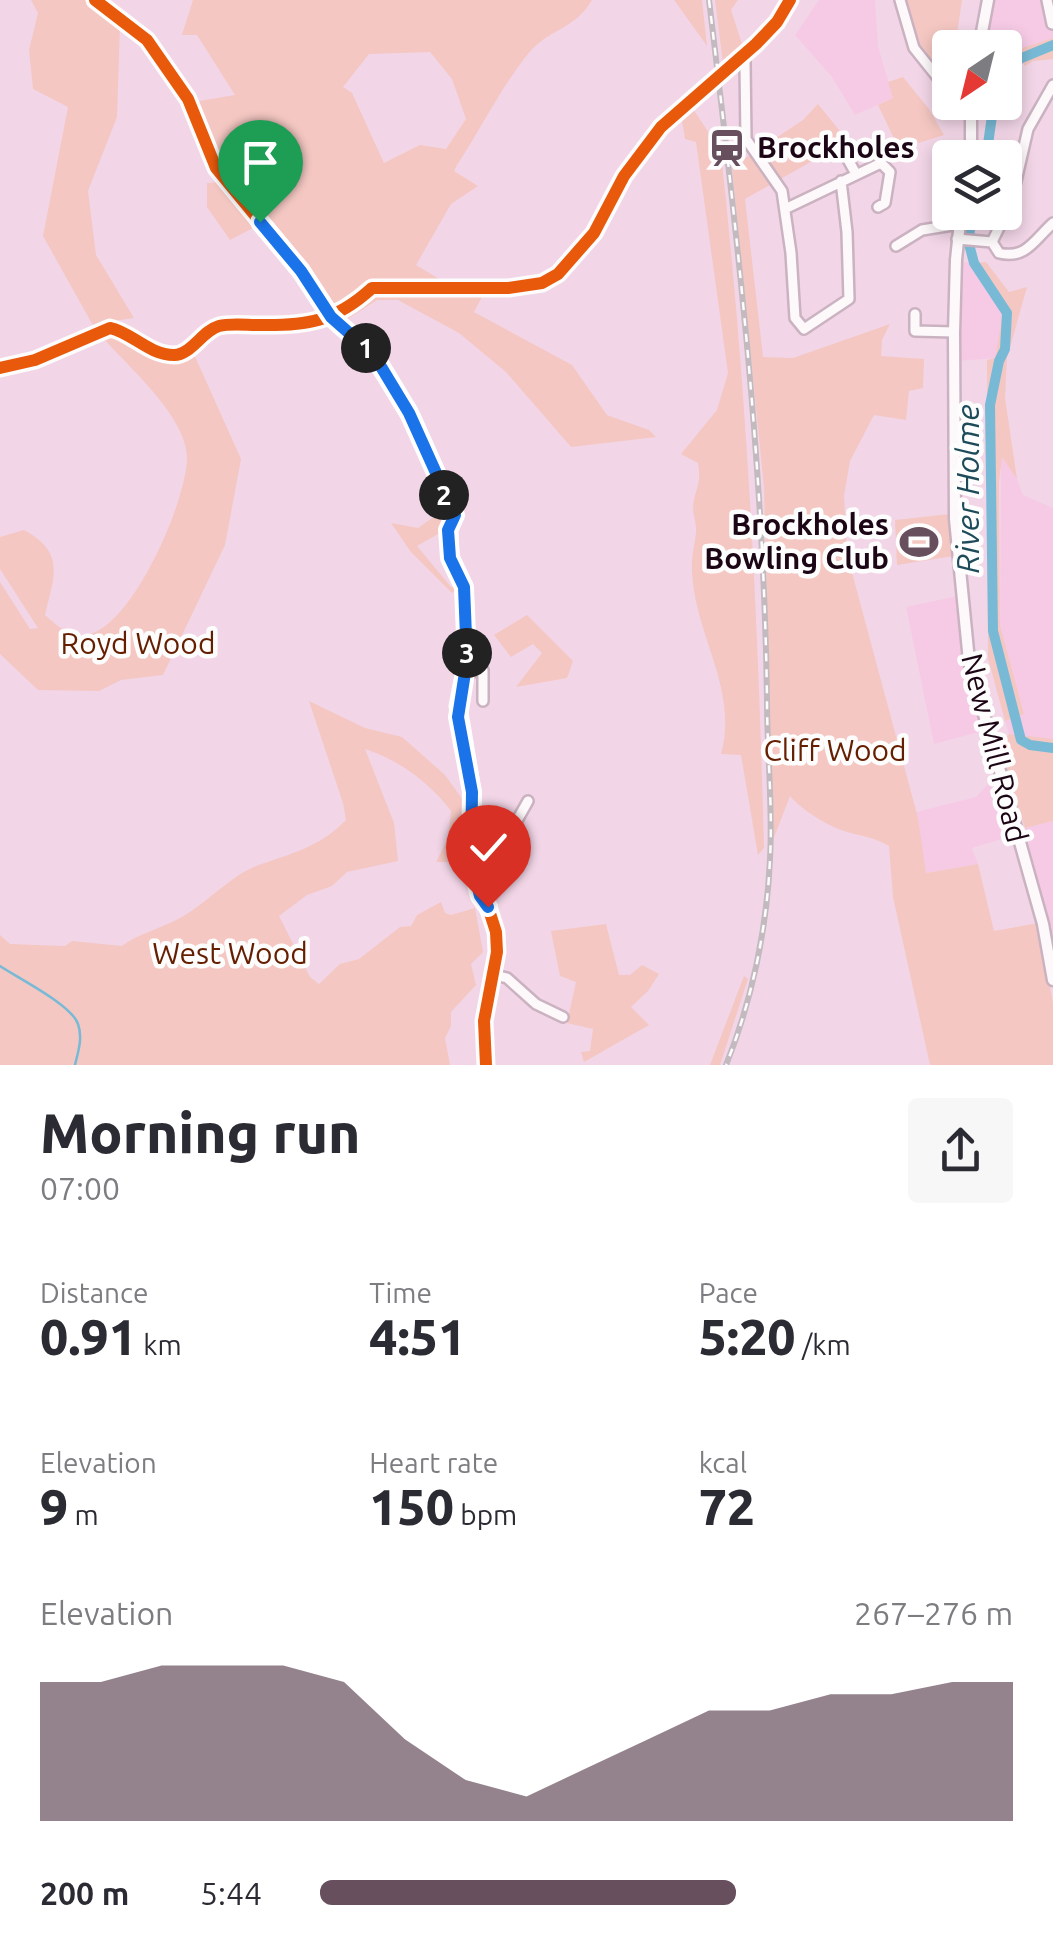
<!DOCTYPE html>
<html lang="en">
<head>
<meta charset="utf-8">
<style>
  :root { --surface:#fff; --page:#f7f7f7; --text:#2b2b33; --muted:#7c7c81; --accent:#674f5e }
  body { margin:0; font-family:Ubuntu,sans-serif; background:var(--page); color:var(--text); height:100vh; display:flex; flex-direction:column; font-size:38px; white-space:nowrap }
  * { box-sizing:border-box; margin:0 }
  p { font-size:32px; color:var(--muted) }
  .icon { flex:none; width:55px; height:55px; fill:none; stroke:currentColor; stroke-width:2; stroke-linecap:round; stroke-linejoin:round }
  .map { position:relative; height:1065px; overflow:hidden }
  .details { display:flex; flex-direction:column; background:var(--surface); flex:1 }
  .details>* { flex:none }
  .needle { width:65px; rotate:215deg }
  .fabs { position:absolute; left:932px; top:30px; display:grid; gap:20px }
  .fabs a { display:grid; place-items:center; width:90px; height:90px; border-radius:10px; background:var(--surface); box-shadow:0 5px 15px #0003; font-size:50px }
  .pin { position:absolute; display:grid; place-items:center; width:85px; height:85px; color:#fff; margin:-102px -42px; border-radius:50% 50% 50% 0; rotate:-45deg; box-shadow:0 0 10px #0007 }
  .pin .icon { rotate:45deg }
  .km { position:absolute; width:50px; height:50px; margin:-25px; border-radius:50%; background:#222; color:#fff; font-size:28px; line-height:50px; text-align:center }
  .round { display:grid; place-items:center; flex:none; width:105px; height:105px; border-radius:10px; background:var(--page) }
  .head { display:flex; align-items:center; justify-content:space-between; height:170px; padding:0 40px }
  h1 { font-size:55px; font-weight:800; line-height:75px }
  .stats { display:grid; grid-template-columns:repeat(3,1fr); gap:15px; height:170px; padding:10px 40px }
  .stats div { display:grid; align-content:center }
  .stats b { font-size:50px; font-weight:800 }
  .stats small { font-size:28px; font-weight:400 }
  .stats p { font-size:28px }
  .chart { height:280px; padding:20px 40px }
  .chart p { display:flex; justify-content:space-between }
  .chart svg { width:100%; height:180px; margin-top:10px; fill:var(--accent); opacity:.7 }
  ul { padding:0 40px; list-style:none; font-size:32px }
  li { display:grid; grid-template-columns:160px 120px 1fr; align-items:center; height:75px }
  li i { height:25px; border-radius:12px; background:var(--accent) }
  .map>svg:first-child { display:block }
</style>
</head>
<body>
<div class="map">
<svg width="1053" height="1065" viewBox="0 0 1053 1065">
  <rect width="100%" height="100%" fill="#f2d6e7"/>
  <path fill="#f6cae5" d="M819,0H875L878,46L893,98L855,115L832,77L795,35Z
    M993,0H1053V38L1013,51L1005,68V48L986,47Z
    M960,262L975,263L1003,312L995,358L957,361Z
    M1001,455L1017,479L1023,495L1053,508V739L1045,741L1009,734L1005,721L1023,714L1000,625Z
    M958,596L966,670L983,731L934,744L906,607Z
    M995,777L1012,836L972,848L978,864L926,873L916,812L976,797Z
    M1053,821V970L1025,828Z"/>
  <path fill="#f4c7c2" fill-rule="evenodd" d="M31,0H87L120,25L117,117L88,191L96,255L134,318L107,322L95,329L43,236L68,107L33,89L29,50L38,13Z
    M193,0H592C576,29 548,29 528,54C501,87 481,129 457,165L454,171L478,186L451,204L416,265L449,285L373,283L335,310L296,252L217,165L193,102L235,95L197,35H182ZM430,52L452,79L466,119L446,149L420,145L384,163L352,93L343,87L369,54Z
    M674,0H702L707,46Z
    M715,0H738L731,10L744,50L723,63Z
    M904,0H962L955,47L950,48L949,87L920,52L913,36L915,32L911,30Z
    M1053,38V59L1033,61L1025,66L1013,51Z
    M903,77L929,109L944,135L899,149L878,105L893,98L888,82Z
    M818,104L843,135L830,151L745,199L763,357L793,358L890,324L882,340L881,356L924,359L923,388L909,391L906,420L874,415L850,461L844,496L847,554L918,818L926,873L978,864L994,931L1038,923L1053,1003V1065H930L893,897L889,846C874,837 860,836 844,831C826,825 802,810 790,796L773,840L764,488L732,167L803,120Z
    M691,106L711,136H719C746,373 758,610 764,848L758,855L741,755L721,754C739,689 694,634 692,571C691,558 695,544 696,532C697,524 693,516 693,508C694,489 702,487 698,463L681,454L717,410L728,373L696,142L685,139L681,115Z
    M224,182L257,226L230,240L207,207V183Z
    M986,262L1009,292L1027,287L1007,358L1005,398L1017,479L1002,457L999,482L1000,625L1024,714L1005,721L988,658L987,360L995,358L1003,312L975,263Z
    M373,291L484,293L474,312L572,365L607,415L649,430L656,437L571,447L506,372L459,333L398,300H377L343,322L337,317L352,309Z
    M120,334C136,353 170,361 193,352L241,459L225,545L163,675L121,680L99,691L38,690L0,654V582L30,629L38,628L0,569V537L24,530C66,553 54,576 45,615C56,625 69,637 85,635C131,631 188,499 187,456C185,416 130,368 104,339Z
    M445,509L449,519L447,529L417,546L451,587L461,586L452,593L411,552L391,523L418,528Z
    M950,514L954,556L897,565L895,520Z
    M527,615L573,661L567,678L516,687L542,653L533,644L511,657L494,635Z
    M309,701L365,728L402,737L445,775L468,807L467,852L451,862H436L448,838L451,811C430,783 399,760 365,749L394,823L398,861L347,872L332,886L307,895L279,916L310,977L319,984L340,964L359,959L400,927L411,926L417,915L441,902L445,913L451,915L475,908L483,952L471,964L476,985L451,1012V1026L445,1038L450,1065H0V935L10,944L65,946L72,941L122,946C139,933 160,929 178,919C204,906 229,877 256,866C290,854 320,847 346,820L343,803Z
    M1009,734L1053,739V821L1025,828L998,745Z
    M606,924L619,975H630L642,965L659,974L648,991L631,1007L649,1025L584,1062L581,1052L590,1051L593,1029L567,1023L576,982L560,976L551,931Z
    M744,976L748,979L720,1065H710Z"/>
  <g fill="none" stroke-linecap="round" stroke-linejoin="round">
    <path stroke="#78bad6" stroke-width="2.5" d="M0,966C18,978 72,1005 78,1024C83,1038 78,1052 75,1065"/>
    <path stroke="#78bad6" stroke-width="10" d="M1005,75L1017,60L1053,45
      M986,158L994,102
      M971,212L969,244L974,263L1007,313L1005,349L999,361L990,405L993,631L1021,740L1030,745L1053,748"/>
    <g stroke="#cbb2c1" stroke-width="14">
      <path id="minor" d="M95,0L147,40L188,99L216,168L301,271L331,317L366,348L379,365L412,418L455,515L449,530L450,557L464,587L467,660L458,706L472,791L471,862L480,896L488,907L496,932L497,952L484,1021L486,1065
        M900,0L914,48L950,93
        M1047,0L1052,24
        M963,48L964,42
        M1005,54H1012
        M742,55L745,62L746,139L782,191L791,253L795,318L804,329L849,299L847,232L841,181
        M958,102L970,110
        M840,145L856,174
        M787,208L881,163L890,172L885,203L878,207
        M957,239L992,242L999,253C1026,260 1035,239 1053,223
        M992,242L1011,203L1028,129L1053,85
        M896,246L922,230L959,224
        M915,314V331L954,332
        M0,368L35,360L110,328C131,332 149,355 174,355C191,355 202,331 219,326C230,323 246,325 258,325C306,326 335,322 372,288H508L542,283L558,274L594,233L624,176L661,127L756,44L777,22L790,0
        M465,673L483,670V701
        M472,832L511,831L528,801
        M491,974L507,978L536,1004L563,1017"/>
    </g>
    <g stroke="#cbb2c1" stroke-width="15">
      <path id="major" d="M979,48L988,0
        M971,102V158
        M961,212L956,260L954,332L955,519L969,661L1043,924L1053,980"/>
    </g>
    <use href="#minor" stroke="#fdf9fb" stroke-width="9"/>
    <use href="#major" stroke="#fdf9fb" stroke-width="10"/>
    <g stroke="#c2babf" stroke-width="6">
      <path id="rail" d="M709,0C737,233 764,465 767,700C767,753 773,807 770,859C767,928 752,1001 726,1065"/>
    </g>
    <use href="#rail" stroke="#fdfdfd" stroke-width="2.5" stroke-dasharray="8" stroke-linecap="butt"/>
    <g stroke="#fdfdfd" stroke-width="19">
      <path id="cycleway" d="M95,0L147,40L188,99L216,168L301,271L331,317L366,348L379,365L412,418L455,515L449,530L450,557L464,587L467,660L458,706L472,791L471,862L480,896L488,907L496,932L497,952L484,1021L486,1065
        M0,368L35,360L110,328C131,332 149,355 174,355C191,355 202,331 219,326C230,323 246,325 258,325C306,326 335,322 372,288H508L542,283L558,274L594,233L624,176L661,127L756,44L777,22L790,0"/>
    </g>
    <use href="#cycleway" stroke="#e8590c" stroke-width="12"/>
  </g>
  <g fill="none" stroke-linecap="round" stroke-linejoin="round">
    <g stroke="#fff" stroke-width="20">
      <path id="route" d="M260,222L301,271L331,317L366,348L380,365L409,413L455,515L448,530L450,558L464,587L467,660L458,717L472,792L471,862L480,896L488,907"/>
    </g>
    <use href="#route" stroke="#1a73e8" stroke-width="12"/>
  </g>
  <defs>
    <g id="station-bare" transform="scale(3)"><path d="M-3-6H3Q5-6 5-4V2Q5 4 3 4L4.5 6H3L1.5 4h-3L-3 6H-4.5L-3 4Q-5 4-5 2V-4Q-5-6-3-6ZM-3.5-4v3h7v-3ZM-3.5 1v1.5H-2V1ZM2 1v1.5H3.5V1Z" fill="#674f5e" stroke="#fdfdfd" stroke-width="2.5" paint-order="stroke"/></g>
    <g id="stadium-bare" transform="scale(3)"><path d="M0-5a6.5 5 0 1 0 0 10a6.5 5 0 1 0 0-10ZM-3.5-1.8h7v3.6h-7Z" fill="#674f5e" stroke="#fdfdfd" stroke-width="2.5" paint-order="stroke"/></g>
  </defs>
  <g fill-rule="evenodd">
    <use href="#station-bare" x="727" y="148"/>
    <use href="#stadium-bare" x="919" y="542"/>
  </g>
  <g text-anchor="middle" stroke-width="9" stroke-linejoin="round" paint-order="stroke">
    <g font-size="30" font-weight="bold" fill="#1c0615" stroke="#fdfdfd" text-anchor="start">
      <text x="757" y="158">Brockholes</text>
      <text x="889" y="535" text-anchor="end">Brockholes<tspan x="889" dy="34">Bowling Club</tspan></text>
    </g>
    <g font-size="30" fill="#651f00" stroke="#fdfdfd">
      <text x="138" y="654">Royd Wood</text>
      <text x="835" y="761">Cliff Wood</text>
      <text x="230" y="964">West Wood</text>
    </g>
    <g font-size="30" fill="#1c0615" stroke="#fdfdfd">
      <text transform="translate(994 748) rotate(76)" y="10">New Mill Road</text>
    </g>
    <g font-size="32" font-style="italic" fill="#1e4b59" stroke="#fdfdfd">
      <text transform="translate(968 489) rotate(-90)" y="11">River Holme</text>
    </g>
  </g>
</svg>
<div class="fabs">
<a><svg class="needle" viewBox="-14 -14 28 28"><path d="M0-13l5 13h-10z" fill="#e53935"/><path d="M0 13l5-13h-10z" fill="#7c7c81"/></svg></a>
<a><svg class="icon" aria-label="layers" viewBox="0 0 24 24"><path d="M12 4l9 5-9 5-9-5zM3 14l9 5 9-5"/></svg></a>
</div>
<div class="pin" style="left:260px;top:222px;background:#1e9e55"><svg class="icon" aria-label="arrive" viewBox="0 0 24 24"><path d="M6 21V4h12l-3 4 3 4H6"/></svg></div>
<div class="pin" style="left:488px;top:907px;background:#d93025"><svg class="icon" aria-label="check" viewBox="0 0 24 24"><path d="M5 12l5 5 9-10"/></svg></div>
<b class="km" style="left:366px;top:348px">1</b>
<b class="km" style="left:444px;top:495px">2</b>
<b class="km" style="left:467px;top:653px">3</b>
</div>
<section class="details">
<div class="head"><div><h1>Morning run</h1><p>07:00</p></div><a class="round"><svg class="icon" aria-label="share" viewBox="0 0 24 24"><path d="M12 15V3M7 8l5-5 5 5M5 13v7h14v-7"/></svg></a></div>
<div class="stats">
<div><p>Distance</p><b>0.91<small> km</small></b></div>
<div><p>Time</p><b>4:51</b></div>
<div><p>Pace</p><b>5:20<small> /km</small></b></div>
</div>
<div class="stats">
<div><p>Elevation</p><b>9<small> m</small></b></div>
<div><p>Heart rate</p><b>150<small> bpm</small></b></div>
<div><p>kcal</p><b>72</b></div>
</div>
<div class="chart"><p><span>Elevation</span>267–276 m</p>
<svg viewBox="0 0 160 44" preserveAspectRatio="none"><path d="M0 44V10L10 10L20 6L30 6L40 6L50 10L60 24L70 34L80 38L90 31L100 24L110 17L120 17L130 13L140 13L150 10L160 10V44z"/></svg>
</div>
<ul>
<li><b>200 m</b>5:44<i style="width:60%"></i></li>
</ul>
</section>
</body>
</html>
